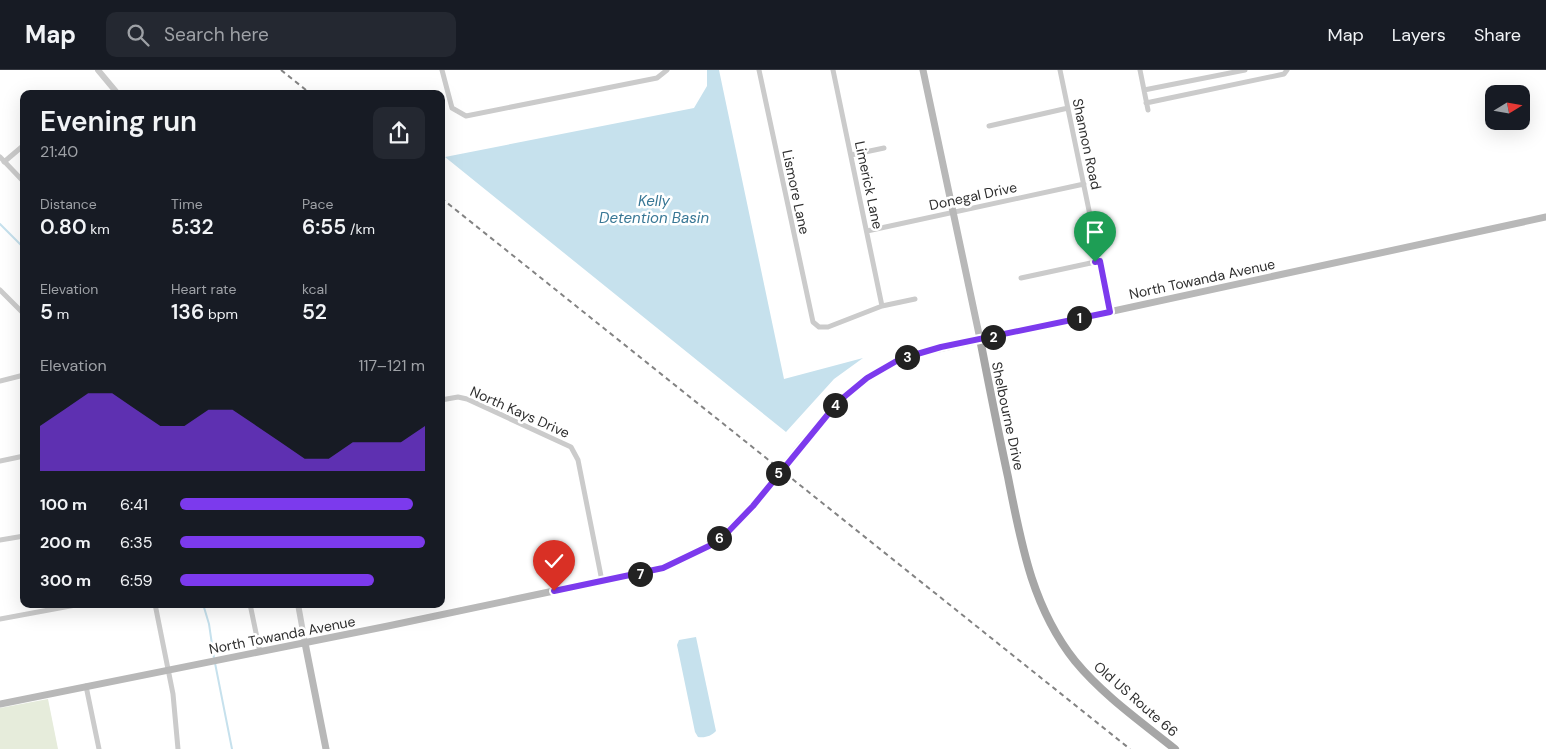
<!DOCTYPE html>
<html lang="en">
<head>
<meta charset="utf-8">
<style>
  :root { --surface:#171b24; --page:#242831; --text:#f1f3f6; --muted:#9ea1a6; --line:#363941; --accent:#7c3aed }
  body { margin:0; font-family:"DM Sans",sans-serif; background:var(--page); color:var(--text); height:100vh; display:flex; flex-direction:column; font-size:19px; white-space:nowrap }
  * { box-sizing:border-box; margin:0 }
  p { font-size:16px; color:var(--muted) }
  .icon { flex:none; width:28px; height:28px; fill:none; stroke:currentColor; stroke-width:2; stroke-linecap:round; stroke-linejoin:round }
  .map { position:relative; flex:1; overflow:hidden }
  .panel { position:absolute; left:20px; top:20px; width:425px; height:518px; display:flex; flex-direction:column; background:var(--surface); border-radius:10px; box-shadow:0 5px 20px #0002 }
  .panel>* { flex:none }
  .needle { width:32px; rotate:79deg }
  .tools { position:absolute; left:1485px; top:15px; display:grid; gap:10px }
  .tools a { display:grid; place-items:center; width:45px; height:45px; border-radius:10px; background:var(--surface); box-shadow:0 5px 20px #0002; font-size:25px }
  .pin { position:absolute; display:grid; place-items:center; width:42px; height:42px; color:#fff; margin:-51px -21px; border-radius:50% 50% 50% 0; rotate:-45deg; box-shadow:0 0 5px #0007 }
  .pin .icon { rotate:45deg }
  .km { position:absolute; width:25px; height:25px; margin:-12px; border-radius:50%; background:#222; color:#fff; font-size:14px; line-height:25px; text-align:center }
  .round { display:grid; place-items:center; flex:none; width:52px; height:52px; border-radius:10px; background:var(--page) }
  .summary { display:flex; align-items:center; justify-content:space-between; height:85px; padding:0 20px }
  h1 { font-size:28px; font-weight:600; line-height:38px }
  .stats { display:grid; grid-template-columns:repeat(3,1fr); gap:8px; height:85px; padding:5px 20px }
  .stats div { display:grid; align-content:center }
  .stats b { font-size:21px; font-weight:600 }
  .stats small { font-size:14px; font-weight:400 }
  .stats p { font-size:14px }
  .chart { height:140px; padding:10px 20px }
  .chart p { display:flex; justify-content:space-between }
  .chart svg { width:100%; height:90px; margin-top:5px; fill:var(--accent); opacity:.7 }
  ul { padding:0 20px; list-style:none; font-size:16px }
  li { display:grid; grid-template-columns:80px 60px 1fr; align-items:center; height:38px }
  li i { height:12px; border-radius:6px; background:var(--accent) }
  header { display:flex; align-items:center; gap:30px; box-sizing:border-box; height:70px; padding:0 25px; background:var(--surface); border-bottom:1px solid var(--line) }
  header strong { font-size:24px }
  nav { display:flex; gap:28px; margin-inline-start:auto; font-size:18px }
  .search { width:350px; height:45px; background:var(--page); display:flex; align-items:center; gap:12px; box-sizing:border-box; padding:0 18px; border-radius:10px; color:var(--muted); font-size:19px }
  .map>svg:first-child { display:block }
</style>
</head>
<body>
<header>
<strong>Map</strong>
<div class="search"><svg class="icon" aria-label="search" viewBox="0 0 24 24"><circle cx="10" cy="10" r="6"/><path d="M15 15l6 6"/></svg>Search here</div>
<nav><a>Map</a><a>Layers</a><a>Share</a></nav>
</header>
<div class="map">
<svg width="1546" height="679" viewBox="0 0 1546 679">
  <rect width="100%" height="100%" fill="#fff"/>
  <path fill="#e6ecdb" d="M48,629L58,679H0V638Z"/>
  <path fill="#c6e1ed" d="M707,0H719L784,309L863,288L834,309L786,362L445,87L694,38L707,16Z
    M696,567L716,661C711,666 706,668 698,667L695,662L677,575L679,570Z"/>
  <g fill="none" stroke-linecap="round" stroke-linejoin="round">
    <path stroke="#c6e1ed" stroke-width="2" d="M0,154L24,178
      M203,534L209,554L214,588
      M215,593L232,679"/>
    <path stroke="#cbcbcb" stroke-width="5" d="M442,0L452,38L466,46L657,8L667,0
      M759,0L813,252L819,257H828L882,236L915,229
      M833,0L882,236
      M1060,0L1110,242
      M1140,0L1148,40
      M1144,20L1245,0
      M1146,33L1284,4L1287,0
      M989,56L1068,38
      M851,85L884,78
      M0,87L24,112
      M4,92L24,75
      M867,161L1084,114
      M1021,208L1100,191
      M0,220L24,244
      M0,311L24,305
      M441,330L458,327L467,329L571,377L578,390L602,511
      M0,391L24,386
      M0,470L24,466
      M155,534L173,624L178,679
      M250,534L260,582
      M0,549L81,534
      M86,616L99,679"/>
    <path stroke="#cbcbcb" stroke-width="6" d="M98,0L118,24
      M298,534L305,573"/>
    <path stroke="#b8b8b8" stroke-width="7" d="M923,0L980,269
      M802,374C835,335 866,301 915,284L1546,147
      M305,573L326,679
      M0,634L388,556L663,498C707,481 738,456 766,419"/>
    <path stroke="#a6a6a6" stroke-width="8" d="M980,269C989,315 998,361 1008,407C1021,473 1032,537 1075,591C1103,625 1140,651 1175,679"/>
    <path stroke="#838383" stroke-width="2" stroke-dasharray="5 4" stroke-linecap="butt" d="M281,0L311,24
      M441,128L1130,679"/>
    <path stroke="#b8b8b8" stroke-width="7" d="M766,419L802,374"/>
  </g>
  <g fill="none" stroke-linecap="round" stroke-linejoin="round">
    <g stroke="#fff" stroke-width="10">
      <path id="route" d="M554,521L663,498L711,475L726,464L753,436L838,332L867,308L900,289L941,277L1110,242L1100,191L1095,192"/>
    </g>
    <use href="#route" stroke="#7c3aed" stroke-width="6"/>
  </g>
  <g text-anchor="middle" stroke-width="5" stroke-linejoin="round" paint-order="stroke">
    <g font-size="14" fill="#2e2e2e" stroke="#fff">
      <text transform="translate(1087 74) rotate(78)" y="5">Shannon Road</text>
      <text transform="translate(869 115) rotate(78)" y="5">Limerick Lane</text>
      <text transform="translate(796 122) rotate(78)" y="5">Lismore Lane</text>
      <text transform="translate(973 126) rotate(-12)" y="5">Donegal Drive</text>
      <text transform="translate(1202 209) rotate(-12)" y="5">North Towanda Avenue</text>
      <text transform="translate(520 342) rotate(24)" y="5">North Kays Drive</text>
      <text transform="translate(1008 346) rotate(78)" y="5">Shelbourne Drive</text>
      <text transform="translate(282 565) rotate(-11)" y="5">North Towanda Avenue</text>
      <text transform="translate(1136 629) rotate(41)" y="5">Old US Route 66</text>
    </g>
    <g font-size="15" font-style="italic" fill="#387795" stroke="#fff">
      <text x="654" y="136">Kelly<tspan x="654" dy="17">Detention Basin</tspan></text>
    </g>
  </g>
</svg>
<div class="tools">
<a><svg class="needle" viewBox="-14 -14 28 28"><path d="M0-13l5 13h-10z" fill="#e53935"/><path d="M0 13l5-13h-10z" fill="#9ea1a6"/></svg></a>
</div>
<div class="pin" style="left:1095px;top:192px;background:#1e9e55"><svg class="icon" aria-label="arrive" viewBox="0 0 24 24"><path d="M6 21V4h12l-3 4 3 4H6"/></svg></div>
<div class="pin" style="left:554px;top:521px;background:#d93025"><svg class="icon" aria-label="check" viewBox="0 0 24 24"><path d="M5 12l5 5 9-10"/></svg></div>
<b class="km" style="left:1079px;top:248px">1</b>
<b class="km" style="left:993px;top:267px">2</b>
<b class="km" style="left:907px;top:287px">3</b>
<b class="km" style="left:835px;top:335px">4</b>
<b class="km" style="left:778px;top:403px">5</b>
<b class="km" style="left:719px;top:468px">6</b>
<b class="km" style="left:640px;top:504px">7</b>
<section class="panel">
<div class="summary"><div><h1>Evening run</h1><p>21:40</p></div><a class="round"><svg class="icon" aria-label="share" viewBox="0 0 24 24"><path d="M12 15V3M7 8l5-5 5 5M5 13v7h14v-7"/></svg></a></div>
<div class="stats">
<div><p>Distance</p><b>0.80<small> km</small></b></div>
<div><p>Time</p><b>5:32</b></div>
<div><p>Pace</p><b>6:55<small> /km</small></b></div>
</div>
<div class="stats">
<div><p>Elevation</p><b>5<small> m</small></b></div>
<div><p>Heart rate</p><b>136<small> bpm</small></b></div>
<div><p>kcal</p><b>52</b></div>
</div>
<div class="chart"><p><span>Elevation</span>117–121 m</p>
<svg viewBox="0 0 160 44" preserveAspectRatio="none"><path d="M0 44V22L10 14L20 6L30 6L40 14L50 22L60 22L70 14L80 14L90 22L100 30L110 38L120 38L130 30L140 30L150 30L160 22V44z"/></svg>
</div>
<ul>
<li><b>100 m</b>6:41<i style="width:95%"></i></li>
<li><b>200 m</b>6:35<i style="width:100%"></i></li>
<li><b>300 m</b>6:59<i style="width:79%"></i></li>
</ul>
</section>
</div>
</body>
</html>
